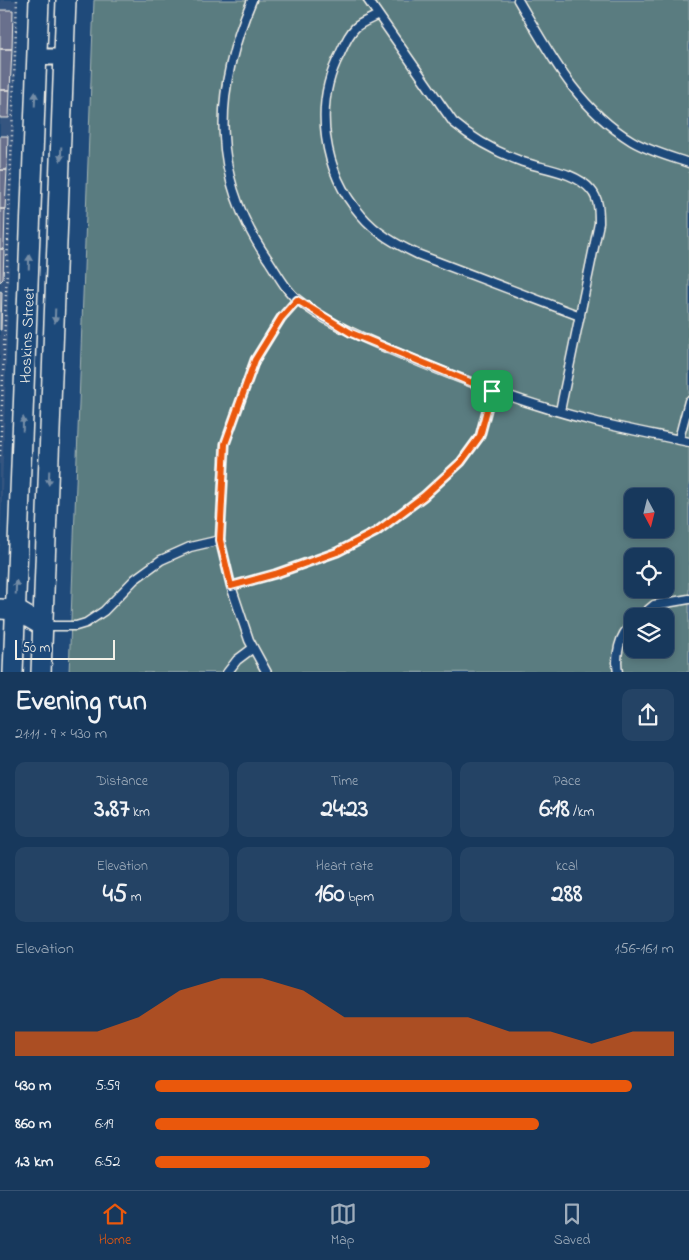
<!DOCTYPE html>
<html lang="en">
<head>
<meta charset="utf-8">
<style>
  :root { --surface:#17385c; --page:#244365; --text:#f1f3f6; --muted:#9eacbb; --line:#365272; --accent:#ea580c }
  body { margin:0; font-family:"Indie Flower",sans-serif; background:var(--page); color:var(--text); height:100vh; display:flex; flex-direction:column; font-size:19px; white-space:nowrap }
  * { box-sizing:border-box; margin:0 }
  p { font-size:16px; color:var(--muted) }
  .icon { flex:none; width:28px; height:28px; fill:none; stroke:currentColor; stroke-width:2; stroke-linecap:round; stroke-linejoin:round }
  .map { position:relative; height:672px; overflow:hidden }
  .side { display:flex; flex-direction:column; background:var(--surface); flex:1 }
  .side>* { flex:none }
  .needle { width:32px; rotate:173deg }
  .fabs { position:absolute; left:624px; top:488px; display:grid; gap:10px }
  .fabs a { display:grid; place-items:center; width:50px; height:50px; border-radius:10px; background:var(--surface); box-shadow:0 2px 8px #0003,0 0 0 1px var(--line); font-size:25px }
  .scale { position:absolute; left:15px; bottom:12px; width:100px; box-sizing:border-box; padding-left:5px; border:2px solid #f4f1e8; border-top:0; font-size:14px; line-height:18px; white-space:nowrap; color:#f4f1e8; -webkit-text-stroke:4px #1f4a7a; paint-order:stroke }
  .pin { position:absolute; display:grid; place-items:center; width:42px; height:42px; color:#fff; margin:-21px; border-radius:10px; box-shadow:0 2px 8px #0006 }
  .round { display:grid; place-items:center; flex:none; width:52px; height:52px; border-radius:10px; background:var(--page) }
  .headline { display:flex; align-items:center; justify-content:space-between; height:85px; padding:0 15px }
  h1 { font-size:28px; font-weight:700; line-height:38px }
  .stats { display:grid; grid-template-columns:repeat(3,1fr); gap:8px; height:85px; padding:5px 15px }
  .stats div { display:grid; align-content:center; border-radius:10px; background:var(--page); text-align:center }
  .stats b { font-size:25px; font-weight:700 }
  .stats small { font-size:14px; font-weight:400 }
  .stats p { font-size:14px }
  .chart { height:140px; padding:10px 15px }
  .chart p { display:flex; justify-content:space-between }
  .chart svg { width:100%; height:90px; margin-top:5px; fill:var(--accent); opacity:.7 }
  ul { padding:0 15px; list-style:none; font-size:16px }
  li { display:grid; grid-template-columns:80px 60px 1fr; align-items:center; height:38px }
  li i { height:12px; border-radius:6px; background:var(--accent) }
  .tabs { display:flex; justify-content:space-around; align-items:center; height:70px; border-top:1px solid var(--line); background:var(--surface); font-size:14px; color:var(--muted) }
  .tabs a { display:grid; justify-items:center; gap:2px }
  .tabs .current { color:var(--accent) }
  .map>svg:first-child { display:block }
</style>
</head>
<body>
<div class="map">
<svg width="689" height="673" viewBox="0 0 689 673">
  <rect width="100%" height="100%" fill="#1f4a7a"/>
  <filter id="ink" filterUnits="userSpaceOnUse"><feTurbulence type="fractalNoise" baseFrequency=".02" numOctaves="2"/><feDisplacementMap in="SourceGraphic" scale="10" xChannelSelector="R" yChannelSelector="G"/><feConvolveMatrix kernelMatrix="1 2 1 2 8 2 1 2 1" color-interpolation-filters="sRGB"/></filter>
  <g filter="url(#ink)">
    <path fill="#355580" d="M0,0H18L0,554Z"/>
    <path fill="#5a7c80" stroke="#a7b6b4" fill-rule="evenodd" d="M94,0H689V672L69,673ZM632,496H665V529H632ZM632,556H665V589H632ZM632,616H665V649H632Z"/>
    <path fill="#69708d" stroke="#f4f1e8" d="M0,10H13L12,49H0Z
      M0,49H12L10,90H0Z
      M0,90H10L9,118H0Z
      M0,136H8L7,170H0Z
      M0,170H7L5,209H0Z
      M0,209H5L4,249H0Z
      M0,249H4L3,279L0,282Z
      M0,291L2,292L1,330H0Z"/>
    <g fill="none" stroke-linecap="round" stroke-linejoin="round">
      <g stroke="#f4f1e8" stroke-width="11">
        <path id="service" d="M252,0C213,91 210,177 269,261C277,273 286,291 298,300C323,321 361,337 391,350C456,378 524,404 593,421C625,429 657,435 689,442
          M368,0L453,122C474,140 496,152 523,162C544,169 576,172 591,190C599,199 599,211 599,223L560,411
          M518,0C550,54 576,107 632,141C649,151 671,157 689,163
          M378,15C371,19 361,22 355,28C348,35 344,45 340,54C313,105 323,172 361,215C376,233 396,244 417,254L580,316
          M679,439L689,401
          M231,586L275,574L337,552L376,532L424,496L461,462L480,436L492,391
          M641,616L654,605L689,599
          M44,626H76L86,623L104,611L135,579L161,560L190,547L220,540
          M227,673L237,660L253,648
          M267,673L249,640L231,586L220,540L225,444L255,360L281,318L297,300
          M618,673C615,656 619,635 632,624"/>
      </g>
      <g stroke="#f4f1e8" stroke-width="19">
        <path id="minor" d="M37,57H64"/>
      </g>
      <g stroke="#f4f1e8" stroke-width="22">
        <g id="tertiary">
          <path d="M0,609L16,610L43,626"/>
          <path id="s1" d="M13,673L39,0"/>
          <path d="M41,673L66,0"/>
        </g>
      </g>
      <path stroke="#f4f1e8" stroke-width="2.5" stroke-dasharray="1 4" stroke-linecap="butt" d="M0,456L17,0"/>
      <use href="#service" stroke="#1f4a7a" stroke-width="8"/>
      <use href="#minor" stroke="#1f4a7a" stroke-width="15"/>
      <use href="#tertiary" stroke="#1f4a7a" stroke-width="19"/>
    </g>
    <defs><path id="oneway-solid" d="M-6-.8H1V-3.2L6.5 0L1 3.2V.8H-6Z" transform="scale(1.25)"/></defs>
    <g fill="#748da6">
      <use href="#oneway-solid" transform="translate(35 99) rotate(-88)"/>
      <use href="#oneway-solid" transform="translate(61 154) rotate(92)"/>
      <use href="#oneway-solid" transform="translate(29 262) rotate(-88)"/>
      <use href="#oneway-solid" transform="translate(55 316) rotate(92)"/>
      <use href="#oneway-solid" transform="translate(23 424) rotate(-88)"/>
      <use href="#oneway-solid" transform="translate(49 478) rotate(92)"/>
      <use href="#oneway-solid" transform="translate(16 587) rotate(-88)"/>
    </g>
  </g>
  <g fill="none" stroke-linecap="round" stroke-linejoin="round" filter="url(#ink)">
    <g stroke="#fff" stroke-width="10">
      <path id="route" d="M297,300L351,333L492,391L480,436L461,462L424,496L376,532L337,552L275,574L231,586L220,540L225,444L255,360L281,318Z"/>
    </g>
    <use href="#route" stroke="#ea580c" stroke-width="6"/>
  </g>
  <g text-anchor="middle" stroke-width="4" stroke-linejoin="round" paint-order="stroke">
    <g font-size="16" fill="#f4f1e8" stroke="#1f4a7a">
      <text dy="6" stroke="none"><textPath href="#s1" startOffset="338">Hoskins Street</textPath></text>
    </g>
  </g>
</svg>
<div class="fabs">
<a><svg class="needle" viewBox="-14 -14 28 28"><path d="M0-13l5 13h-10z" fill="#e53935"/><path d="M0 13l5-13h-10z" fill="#9eacbb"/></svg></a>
<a><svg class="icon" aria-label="locate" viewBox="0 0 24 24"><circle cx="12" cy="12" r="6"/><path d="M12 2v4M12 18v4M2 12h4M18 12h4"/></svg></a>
<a><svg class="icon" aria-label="layers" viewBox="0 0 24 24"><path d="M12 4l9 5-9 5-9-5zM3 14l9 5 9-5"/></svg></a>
</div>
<div class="scale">50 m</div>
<div class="pin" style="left:492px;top:391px;background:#1e9e55"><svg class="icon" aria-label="arrive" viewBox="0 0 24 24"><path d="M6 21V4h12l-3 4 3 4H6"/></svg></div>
</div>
<section class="side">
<div class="headline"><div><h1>Evening run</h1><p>21:11 · 9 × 430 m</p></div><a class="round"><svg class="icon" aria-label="share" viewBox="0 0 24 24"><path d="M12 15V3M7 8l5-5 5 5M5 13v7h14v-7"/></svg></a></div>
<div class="stats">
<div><p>Distance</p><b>3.87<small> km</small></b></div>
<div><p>Time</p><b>24:23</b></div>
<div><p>Pace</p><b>6:18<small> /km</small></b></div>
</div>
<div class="stats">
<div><p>Elevation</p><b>45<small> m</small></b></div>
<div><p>Heart rate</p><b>160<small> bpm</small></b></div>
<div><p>kcal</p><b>288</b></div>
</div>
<div class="chart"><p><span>Elevation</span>156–161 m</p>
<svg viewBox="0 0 160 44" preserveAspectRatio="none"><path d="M0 44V32L10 32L20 32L30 25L40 12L50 6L60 6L70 12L80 25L90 25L100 25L110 25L120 32L130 32L140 38L150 32L160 32V44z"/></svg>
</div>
<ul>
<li><b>430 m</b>5:59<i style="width:92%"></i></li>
<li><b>860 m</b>6:19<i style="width:74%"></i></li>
<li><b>1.3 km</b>6:52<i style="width:53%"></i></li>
</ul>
</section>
<nav class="tabs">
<a class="current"><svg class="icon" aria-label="home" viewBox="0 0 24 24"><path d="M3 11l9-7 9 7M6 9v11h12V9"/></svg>Home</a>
<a><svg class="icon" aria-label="map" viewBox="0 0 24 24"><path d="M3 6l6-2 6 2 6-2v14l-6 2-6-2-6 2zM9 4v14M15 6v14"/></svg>Map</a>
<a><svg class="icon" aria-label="saved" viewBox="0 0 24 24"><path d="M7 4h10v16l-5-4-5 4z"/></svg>Saved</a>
</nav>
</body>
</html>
